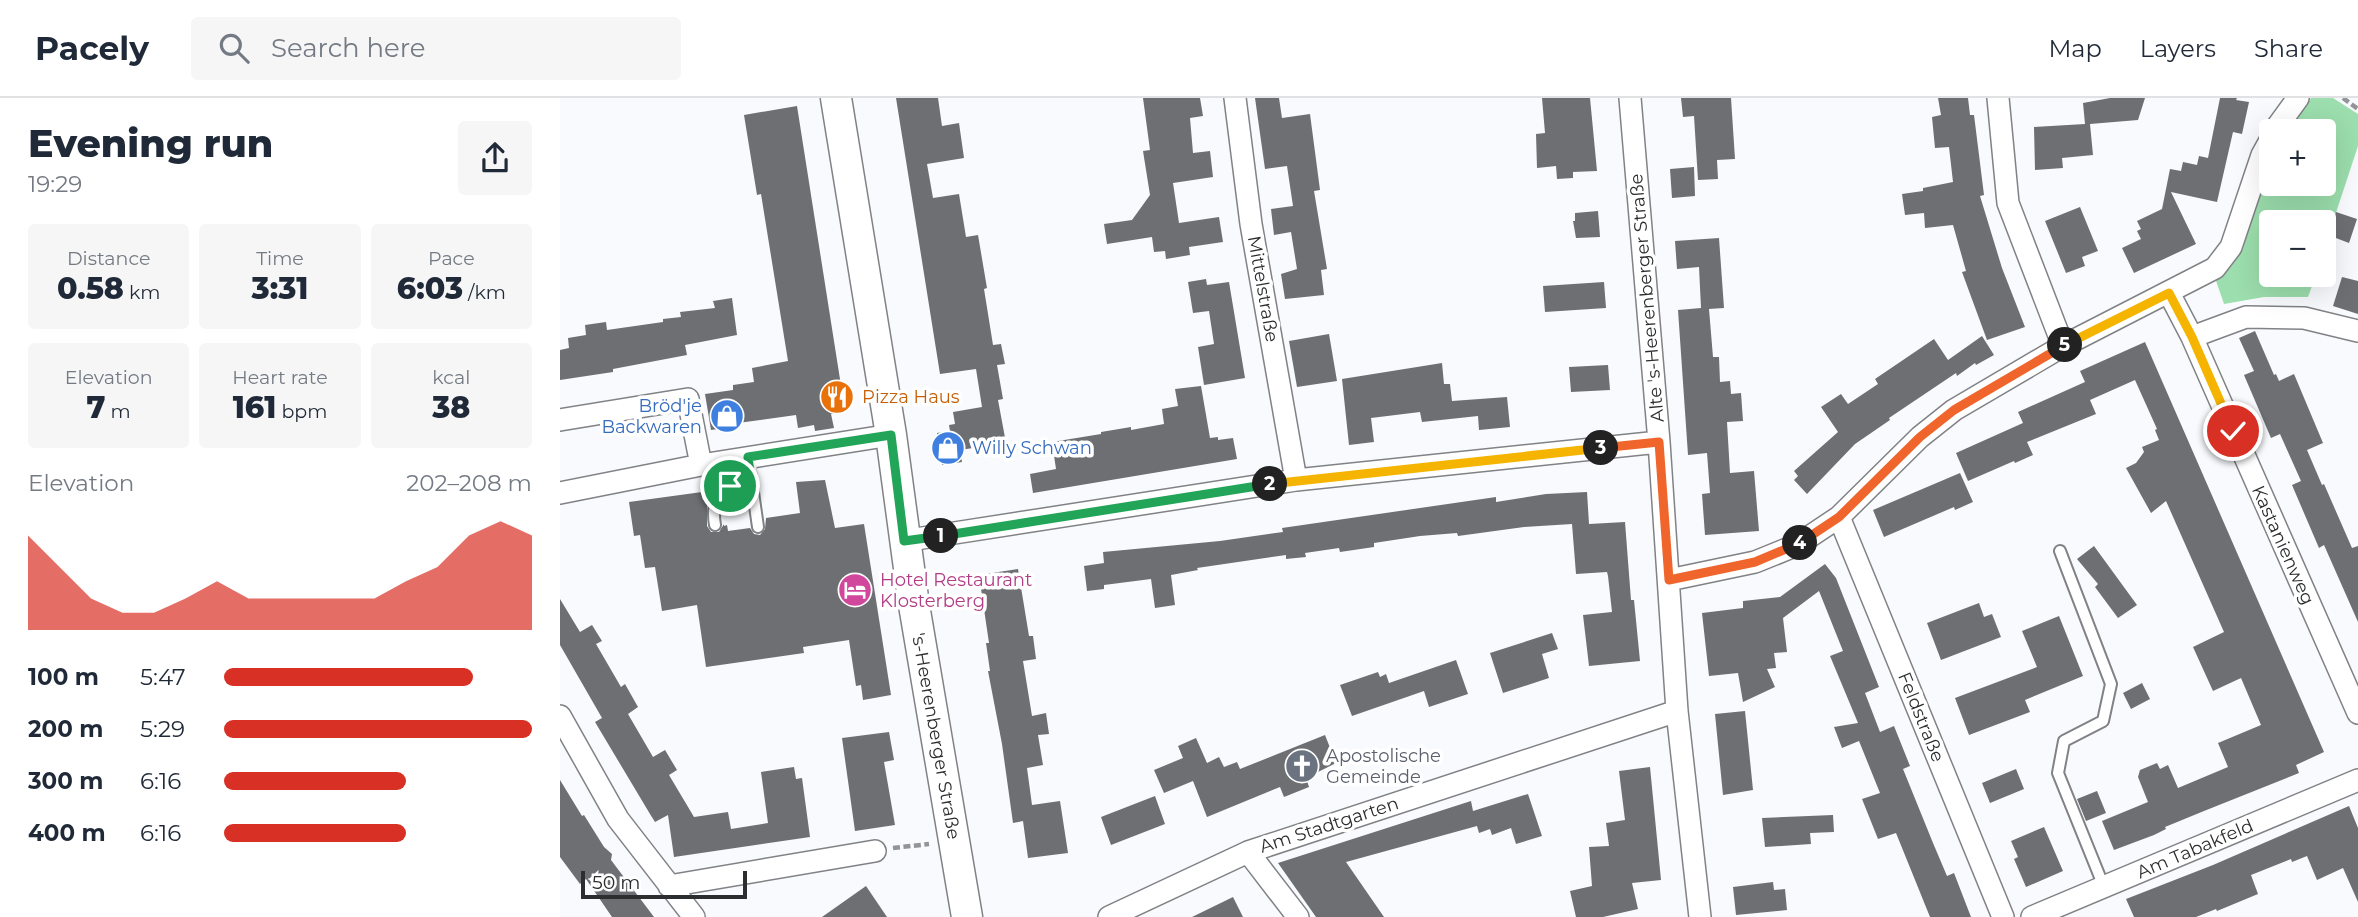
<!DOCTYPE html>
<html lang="en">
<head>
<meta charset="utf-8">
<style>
  :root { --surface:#fff; --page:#f6f6f7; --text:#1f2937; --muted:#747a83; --line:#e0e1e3; --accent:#d93025 }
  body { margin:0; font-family:Montserrat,sans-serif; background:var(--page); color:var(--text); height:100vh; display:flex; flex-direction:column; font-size:26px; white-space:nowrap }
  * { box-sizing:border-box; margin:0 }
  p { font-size:23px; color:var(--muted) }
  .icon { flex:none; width:38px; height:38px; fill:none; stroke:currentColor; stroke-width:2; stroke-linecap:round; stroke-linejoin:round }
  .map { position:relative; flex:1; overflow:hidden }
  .side { display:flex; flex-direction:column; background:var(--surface); width:560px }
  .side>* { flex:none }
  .buttons { position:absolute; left:1699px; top:21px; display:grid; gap:14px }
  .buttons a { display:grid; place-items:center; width:77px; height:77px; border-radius:7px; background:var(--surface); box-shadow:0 7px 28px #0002; font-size:35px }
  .scale { position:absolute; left:21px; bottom:18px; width:166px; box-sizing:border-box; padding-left:7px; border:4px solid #2c2d2f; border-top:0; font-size:19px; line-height:24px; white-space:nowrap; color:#2c2d2f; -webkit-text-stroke:5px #fff; paint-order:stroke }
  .pin { position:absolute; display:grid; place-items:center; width:60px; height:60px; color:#fff; margin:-30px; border:4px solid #fff; border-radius:50%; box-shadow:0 2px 7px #0007 }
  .km { position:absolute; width:35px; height:35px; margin:-18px; border-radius:50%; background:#222; color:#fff; font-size:19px; line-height:35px; text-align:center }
  .round { display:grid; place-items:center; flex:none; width:74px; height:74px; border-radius:7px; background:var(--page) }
  .head { display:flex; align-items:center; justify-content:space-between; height:119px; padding:0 28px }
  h1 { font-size:38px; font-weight:800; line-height:52px }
  .stats { display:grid; grid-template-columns:repeat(3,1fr); gap:10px; height:119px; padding:7px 28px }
  .stats div { display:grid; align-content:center; border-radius:7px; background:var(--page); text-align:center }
  .stats b { font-size:30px; font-weight:800 }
  .stats small { font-size:19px; font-weight:400 }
  .stats p { font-size:19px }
  .chart { height:196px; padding:14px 28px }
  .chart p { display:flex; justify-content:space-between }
  .chart svg { width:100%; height:126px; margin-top:7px; fill:var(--accent); opacity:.7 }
  ul { padding:0 28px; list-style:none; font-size:23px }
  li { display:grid; grid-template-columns:112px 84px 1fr; align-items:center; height:52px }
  li i { height:18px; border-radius:9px; background:var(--accent) }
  header { display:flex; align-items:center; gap:42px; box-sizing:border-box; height:98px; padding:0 35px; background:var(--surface); border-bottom:2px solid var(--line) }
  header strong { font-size:33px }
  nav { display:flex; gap:38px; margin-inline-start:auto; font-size:24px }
  .search { width:490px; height:63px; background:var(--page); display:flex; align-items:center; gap:18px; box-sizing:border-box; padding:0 24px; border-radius:7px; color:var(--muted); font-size:26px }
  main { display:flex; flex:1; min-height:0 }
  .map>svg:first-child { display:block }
</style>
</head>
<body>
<header>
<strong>Pacely</strong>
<div class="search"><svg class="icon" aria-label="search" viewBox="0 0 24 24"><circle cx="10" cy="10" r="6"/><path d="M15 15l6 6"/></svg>Search here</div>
<nav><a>Map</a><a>Layers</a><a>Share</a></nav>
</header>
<main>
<section class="side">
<div class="head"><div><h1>Evening run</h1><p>19:29</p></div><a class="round"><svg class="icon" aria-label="share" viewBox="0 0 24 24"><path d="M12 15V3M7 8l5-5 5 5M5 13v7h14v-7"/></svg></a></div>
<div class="stats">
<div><p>Distance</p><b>0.58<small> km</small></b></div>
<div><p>Time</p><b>3:31</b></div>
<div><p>Pace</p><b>6:03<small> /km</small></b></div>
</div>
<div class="stats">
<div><p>Elevation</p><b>7<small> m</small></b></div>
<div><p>Heart rate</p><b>161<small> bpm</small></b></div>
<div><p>kcal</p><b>38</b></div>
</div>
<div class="chart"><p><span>Elevation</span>202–208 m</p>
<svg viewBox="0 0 160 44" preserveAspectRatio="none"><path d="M0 44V11L10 22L20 33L30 38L40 38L50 33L60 27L70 33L80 33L90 33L100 33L110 33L120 27L130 22L140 11L150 6L160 11V44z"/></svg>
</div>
<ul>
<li><b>100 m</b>5:47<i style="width:81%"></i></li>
<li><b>200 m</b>5:29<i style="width:100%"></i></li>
<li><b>300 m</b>6:16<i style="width:59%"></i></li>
<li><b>400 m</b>6:16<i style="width:59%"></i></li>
</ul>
</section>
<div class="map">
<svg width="1798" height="819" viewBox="0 0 1798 819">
  <rect width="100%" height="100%" fill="#f8fafe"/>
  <path fill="#9cdead" d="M1751,0H1773L1798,16V48L1764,151V124H1712V177H1756L1748,199H1704L1664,206L1653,174L1683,151L1698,90L1711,58L1712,86H1764V33H1725Z"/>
  <path fill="#6d6f72" d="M336,0H378L382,28L399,25L404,60L367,66L373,100L399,96L406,139L418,137L427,190L424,191L433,247L441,246L445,266L437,267L443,301L438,302L446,345L400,352L402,364L382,367L377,335L390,333L389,327L395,326L393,314L422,309L416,271L380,276Z
    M583,0H640L643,18L630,20L633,55L650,53L653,79L613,85L619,125L659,119L663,144L629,149L630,157L606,161L605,153L594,154L592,139L547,146L544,126L572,122L590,97L583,53L590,52Z
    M695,0H719L722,20L750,16L760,92L754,93L767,171L761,172L764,197L725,201L721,176L737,171L731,134L714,137L711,111L733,108L727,68L705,71Z
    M982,0H1030L1037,73L1013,74V80L997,81L996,68L977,70L976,36L985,35Z
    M1121,0H1171L1175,61L1157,62L1158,81L1138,82L1134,18L1123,19Z
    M1378,0H1408L1410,17H1414L1424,97L1420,98L1442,170L1465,229L1427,242L1402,174L1406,173L1393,127L1365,130L1364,115L1345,117L1342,96L1363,93V90L1393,84L1389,49L1375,50L1372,19L1381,17Z
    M1550,0H1585L1578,22L1530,26L1533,57L1502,60L1503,70L1475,72L1474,29L1525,26L1523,5Z
    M1660,0H1677L1676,2L1689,4L1682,36L1673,34L1657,104L1611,94L1636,146L1574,175L1562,150L1581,141L1577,133L1581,131L1577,123L1602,111L1610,71L1621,73L1623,64L1637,67L1639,58L1648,60Z
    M237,8L285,313L271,316L274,330L255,333L254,327L238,330L236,317L178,325L179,328L151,332L145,296L173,292V287L194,284L192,270L228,263L201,96L197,97L184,17Z
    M1134,69L1135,98L1112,100L1110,71Z
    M1520,109L1538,153L1522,159L1525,168L1506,175L1485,123Z
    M1038,113L1040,139L1016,140L1013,123H1015V115Z
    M1776,114L1797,121L1789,145L1768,137Z
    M1159,140L1164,210L1149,211L1153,259H1159L1160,284L1170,283L1171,296L1181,295L1183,323L1167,324L1170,375L1194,373L1199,433L1145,437L1142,396L1150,395L1147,355L1128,357L1118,212L1141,210L1139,169L1117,171L1115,143Z
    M1782,179L1798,183V216L1773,208Z
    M646,181L647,187L669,184L685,280L644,287L638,249L654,246L649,213L633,215L628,184Z
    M1044,184L1046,210L985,214L983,188Z
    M172,200L177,237L125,247L127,257L53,271V274L0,282V252L9,250L8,240L26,237L25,227L46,224L47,232L103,224V221L121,219L120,214L155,210L153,203Z
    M1695,233L1714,277L1716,276L1719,283L1734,276L1763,345L1747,352L1762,387L1764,386L1792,450L1798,448V524L1764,447L1759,450L1732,387L1741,383L1720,336L1711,340L1684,277L1694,273L1679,240Z
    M769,236L777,283L737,289L729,243Z
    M1422,238L1434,257L1416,267L1415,265L1397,278L1396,275L1329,320L1330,322L1295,346L1247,396L1234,382L1238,378L1234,373L1278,334L1261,309L1281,296L1288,306L1318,286L1315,281L1374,241L1388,262Z
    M1585,244L1764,654L1736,667L1739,675L1644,713L1605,729L1606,731L1594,737L1554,752L1542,723L1588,704L1578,679L1580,672L1597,665L1600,671L1608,667L1618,690L1668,669L1658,645L1701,627L1681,580L1653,593L1633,549L1664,534L1606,403L1591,415L1566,370L1576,365L1584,354L1582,349L1599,342L1595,332L1597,331L1575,282L1530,302L1536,316L1467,344L1473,357L1455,365L1454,363L1408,383L1396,355L1463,325L1458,314L1525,284L1520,273Z
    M882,265L884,286H890L892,303L947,299L950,329L919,332L918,318L862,324L860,314L811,320L814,344L789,347L782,281Z
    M1048,267L1050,292L1011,294L1009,269Z
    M641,288L650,340L658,339V342L673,340L677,361L473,395L470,376L496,371L492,344L541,336V334L571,329V332L604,326L602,311L618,308L615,291Z
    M1400,375L1413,404L1395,412L1394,409L1324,439L1313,412Z
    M265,382L275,430L304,426L331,597L303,602L301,587L296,588L289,542L243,549L244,555L146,569L137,507L102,513L95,469L85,470L80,437L74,438L69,404L142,394L143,402H147V428L151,434H159L164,426V428L167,427L168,433L190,430L194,436L200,437L205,431L206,420L240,415L236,384Z
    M1027,394L1029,426L1065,424L1071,502H1074L1080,563L1029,568L1023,517L1052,514L1048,478L1047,474L1016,476L1012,426L964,429L898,438L897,435L860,438L814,445V449L780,454L779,450L745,455L746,459L726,461V457L637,470L638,472L611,477L615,507L595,510L591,481L544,487V491L527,493L524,468L544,465L543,454L660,443L723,434L722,430L936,399V404L986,396Z
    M1534,448L1577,507L1558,520L1535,489L1538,486L1517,461Z
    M1265,466L1276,480L1319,589L1305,595L1320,634L1334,628L1350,668L1343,671L1373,745L1387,778L1394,775L1411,819H1370L1336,735L1318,741L1302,701L1320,695L1299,643L1282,650L1274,629L1298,625L1270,558L1283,553L1259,493L1223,520L1227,554L1214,555L1216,570L1207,571L1215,589L1183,604L1178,575L1149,578L1142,515L1183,510V503L1220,499Z
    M458,471L469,538H473L476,561L463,563L472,618L486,615L489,636L478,637L483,667L467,670L472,707L500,703L508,755L468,760L463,723L453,725L442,646L428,573H430L426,545H429L419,477Z
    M0,501L20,534L32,527L42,543L36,546L61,589L65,586L78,609L68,616L93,659L105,652L117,672L109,677L134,719L168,714L171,731L208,725L201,674L234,669L236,681L242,680L250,739L114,759L108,717L95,724L90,716L35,624L42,620L0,547Z
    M1419,505L1424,519L1432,516L1441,539L1381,562L1367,525Z
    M1499,518L1523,578L1465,602L1470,614L1409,637L1395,600L1477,569L1462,533Z
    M992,535L998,551L982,556L989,580L943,595L930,555Z
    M896,562L908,596L869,609L864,593L792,618L780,587L818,574L820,579L826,576L829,585Z
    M1582,585L1590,601L1571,611L1563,595Z
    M1185,613L1193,692L1163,697L1155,616Z
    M329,634L334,662L324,664L335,727L295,733L282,640Z
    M765,637L776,665L746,680L749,689L724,699L720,689L647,719L633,683L604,695L594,672L623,660L618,648L636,640L647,665L659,659L664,669L677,664L680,671Z
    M1090,669L1101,782L1072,785L1078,811L1043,819H1016L1010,793L1032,788L1029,749L1049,748L1046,725L1065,722L1059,673Z
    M1456,671L1464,691L1430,705L1422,685Z
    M0,682L22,718L24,717L44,749L52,756L51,762L94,819H52L26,781L20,786L0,759Z
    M1537,693L1546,715L1526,723L1517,701Z
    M968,696L982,738L956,746L951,730L932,737L930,731L919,735L917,728L786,764L824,819H756L718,765L911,703L913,713Z
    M595,698L605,726L551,747L541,719Z
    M1789,708L1798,730V804L1783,770L1757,782L1747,758L1732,764L1731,761L1691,777L1698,796L1657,813L1656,811L1636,819H1574L1566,801L1653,767Z
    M1273,717L1274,734L1250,735L1251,746L1205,749L1202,720Z
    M1484,729L1503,773L1466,789L1454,761L1458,759L1451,743Z
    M1213,784L1214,792L1225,791L1227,812L1176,817L1173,789Z
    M306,788L327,819H262Z
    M673,799L683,819H632Z"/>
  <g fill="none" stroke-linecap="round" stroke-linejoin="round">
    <g stroke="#818286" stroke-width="14">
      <path id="lane" d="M188,359L198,429
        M155,427C150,398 163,386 191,382
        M1500,453L1551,586L1543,623L1504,643L1498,675L1544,789"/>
    </g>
    <g stroke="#818286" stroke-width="24">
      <path id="street" d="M675,0L691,126L736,382
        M1070,0L1099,344L1117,613L1140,819
        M1438,0L1448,105L1503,248
        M1714,33L1738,0
        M1609,195L1632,239L1798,615
        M1632,239L1686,219L1744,220L1798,233
        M0,322L128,301L141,367
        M0,395L141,367L331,337
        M1279,419L1443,819
        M343,443L736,382L1099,344
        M1109,482L1195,464L1237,447L1279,419L1360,339L1394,312L1503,248L1655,170L1671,149L1702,57L1712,39
        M0,618L58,721L134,819
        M688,754L738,819
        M109,788L315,753
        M549,819L688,754L1117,613
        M1472,819L1798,682"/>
    </g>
    <g stroke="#818286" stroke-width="33">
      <path id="secondary" d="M276,0L331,337L354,507L407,819"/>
    </g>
    <path stroke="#929497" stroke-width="4.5" stroke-dasharray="7 3.5" stroke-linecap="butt" d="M1783,0L1798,11
      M333,750L369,746"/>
    <use href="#lane" stroke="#fff" stroke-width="10"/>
    <use href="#street" stroke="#fff" stroke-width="21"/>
    <use href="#secondary" stroke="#fff" stroke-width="30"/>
  </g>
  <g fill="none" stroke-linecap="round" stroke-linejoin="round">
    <g stroke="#fff" stroke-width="14">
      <path id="split-1" d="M170,388L191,382L188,359L331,337L344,443L381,438"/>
    </g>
    <g stroke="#fff" stroke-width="14">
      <path id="split-2" d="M381,438L710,386"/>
    </g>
    <g stroke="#fff" stroke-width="14">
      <path id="split-3" d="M710,386L1041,350"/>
    </g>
    <g stroke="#fff" stroke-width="14">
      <path id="split-4" d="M1041,350L1099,344L1109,482L1195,464L1240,445"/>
    </g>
    <g stroke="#fff" stroke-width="14">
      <path id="split-5" d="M1240,445L1279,419L1360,339L1394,312L1505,247"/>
    </g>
    <g stroke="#fff" stroke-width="14">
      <path id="split-6" d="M1505,247L1609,195L1632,239L1673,333"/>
    </g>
    <use href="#split-1" stroke="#22a559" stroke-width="9"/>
    <use href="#split-2" stroke="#22a559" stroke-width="9"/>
    <use href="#split-3" stroke="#f5b400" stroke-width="9"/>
    <use href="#split-4" stroke="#f0652b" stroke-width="9"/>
    <use href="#split-5" stroke="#f0652b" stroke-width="9"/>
    <use href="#split-6" stroke="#f5b400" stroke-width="9"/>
  </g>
  <defs>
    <g id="restaurant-disc" transform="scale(1.75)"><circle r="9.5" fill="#e8710a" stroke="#fff"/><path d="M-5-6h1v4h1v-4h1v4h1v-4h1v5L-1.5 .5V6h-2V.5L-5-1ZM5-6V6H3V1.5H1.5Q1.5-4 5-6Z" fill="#fff"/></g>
    <g id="shop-disc" transform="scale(1.75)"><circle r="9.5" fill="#3f7fe0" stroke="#fff"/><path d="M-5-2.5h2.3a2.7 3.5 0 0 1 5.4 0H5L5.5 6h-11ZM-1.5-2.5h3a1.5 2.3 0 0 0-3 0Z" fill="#fff"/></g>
    <g id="hotel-disc" transform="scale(1.75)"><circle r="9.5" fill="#d1479c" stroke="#fff"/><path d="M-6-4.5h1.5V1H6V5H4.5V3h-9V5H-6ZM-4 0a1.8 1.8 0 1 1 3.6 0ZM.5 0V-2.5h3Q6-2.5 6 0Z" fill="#fff"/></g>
    <g id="church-disc" transform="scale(1.75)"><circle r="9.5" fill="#6b7280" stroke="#fff"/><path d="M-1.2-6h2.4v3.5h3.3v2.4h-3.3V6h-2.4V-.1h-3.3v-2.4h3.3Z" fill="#fff"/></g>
  </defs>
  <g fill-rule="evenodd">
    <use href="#restaurant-disc" x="277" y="299"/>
    <use href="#shop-disc" x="167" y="318"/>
    <use href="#shop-disc" x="388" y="350"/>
    <use href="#hotel-disc" x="295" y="492"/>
    <use href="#church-disc" x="742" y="668"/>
  </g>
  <g text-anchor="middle" stroke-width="7" stroke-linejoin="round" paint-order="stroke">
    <g font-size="18" fill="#2c2d2f" stroke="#fff">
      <text transform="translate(703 191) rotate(80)" y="6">Mittelstraße</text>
      <text transform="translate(1087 200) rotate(-95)" y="6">Alte 's-Heerenberger Straße</text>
      <text transform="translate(1723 447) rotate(66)" y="6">Kastanienweg</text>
      <text transform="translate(1361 619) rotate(68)" y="6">Feldstraße</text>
      <text transform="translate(376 638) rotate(80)" y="6">'s-Heerenberger Straße</text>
      <text transform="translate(769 727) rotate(-18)" y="6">Am Stadtgarten</text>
      <text transform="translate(1635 751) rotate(-23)" y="6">Am Tabakfeld</text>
    </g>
    <g font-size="18" fill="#c56008" stroke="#fff" text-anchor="start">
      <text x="302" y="305">Pizza Haus</text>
    </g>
    <g font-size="18" fill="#366cbe" stroke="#fff" text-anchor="end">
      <text x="142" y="314">Bröd'je<tspan x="142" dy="21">Backwaren</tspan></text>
      <text x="412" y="356" text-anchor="start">Willy Schwan</text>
    </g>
    <g font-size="18" fill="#b23c85" stroke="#fff" text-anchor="start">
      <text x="320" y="488">Hotel Restaurant<tspan x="320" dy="21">Klosterberg</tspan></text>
    </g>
    <g font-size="18" fill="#5b616d" stroke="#fff" text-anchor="start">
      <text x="766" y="664">Apostolische<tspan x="766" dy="21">Gemeinde</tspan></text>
    </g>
  </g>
</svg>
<div class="buttons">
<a>+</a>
<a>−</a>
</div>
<div class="scale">50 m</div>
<div class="pin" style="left:170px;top:388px;background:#1e9e55"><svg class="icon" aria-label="arrive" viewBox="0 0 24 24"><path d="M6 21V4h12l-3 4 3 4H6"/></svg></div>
<div class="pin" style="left:1673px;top:333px;background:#d93025"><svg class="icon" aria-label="check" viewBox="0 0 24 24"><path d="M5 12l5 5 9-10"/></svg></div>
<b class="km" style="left:381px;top:438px">1</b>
<b class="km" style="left:710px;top:386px">2</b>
<b class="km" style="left:1041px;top:350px">3</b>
<b class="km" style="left:1240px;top:445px">4</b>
<b class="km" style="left:1505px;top:247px">5</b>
</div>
</main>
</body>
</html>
